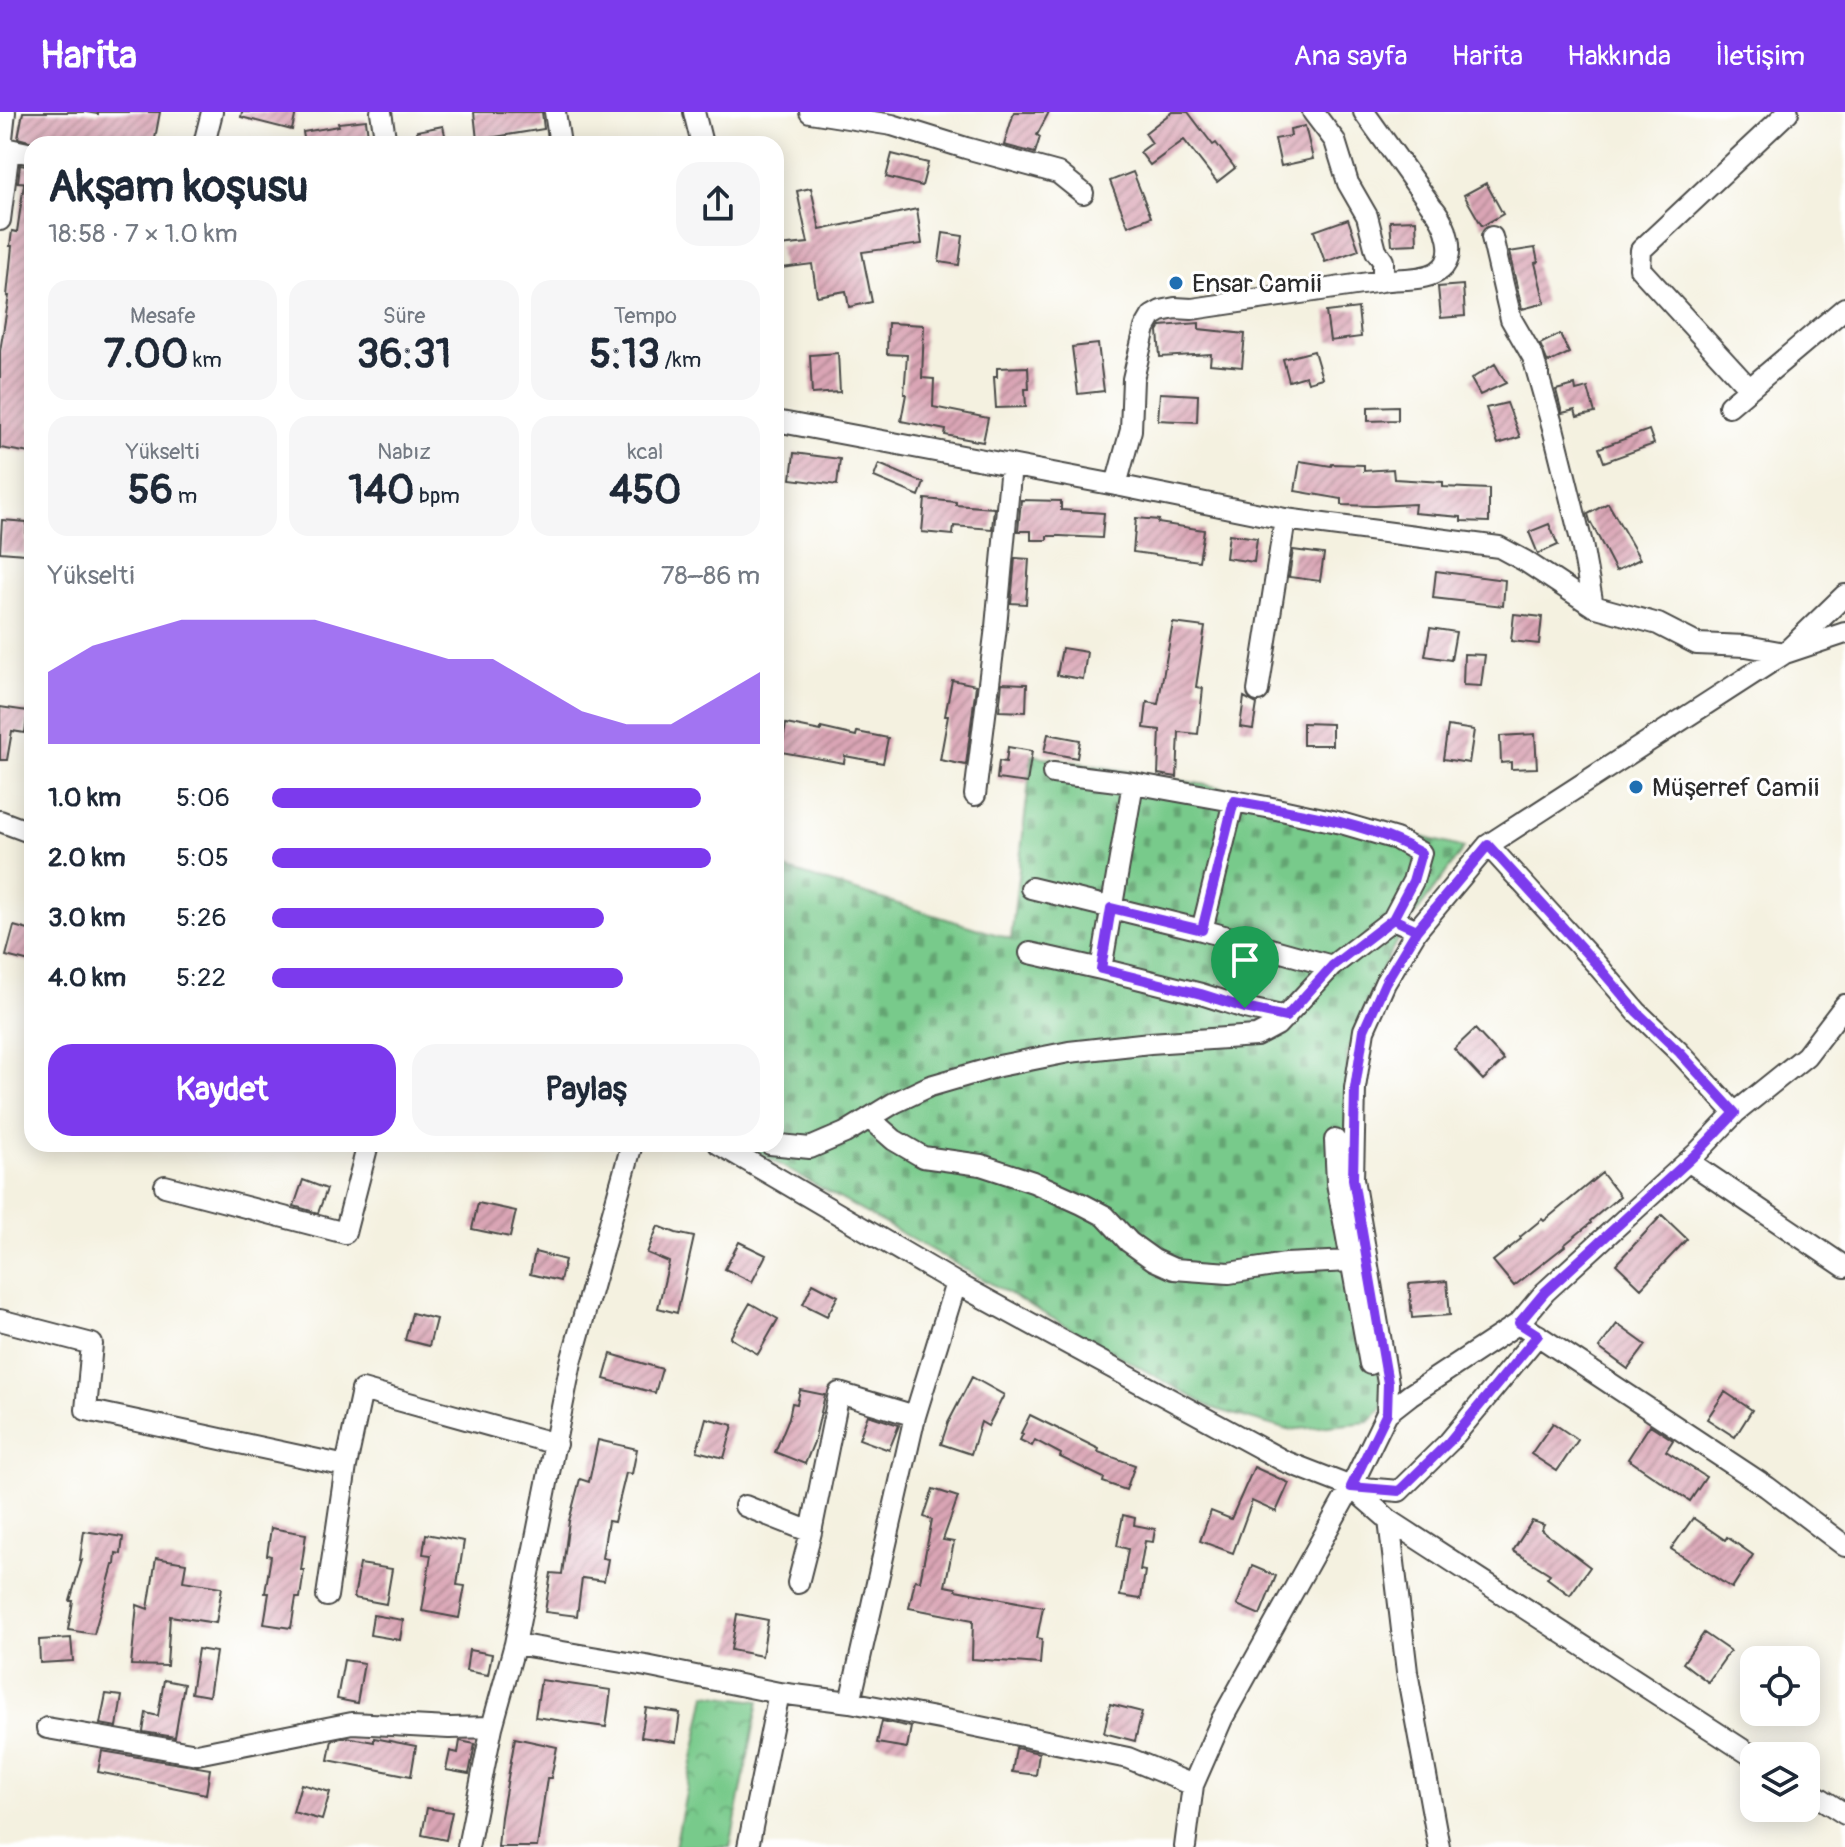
<!DOCTYPE html>
<html lang="tr">
<head>
<meta charset="utf-8">
<style>
  :root { --surface:#fff; --page:#f6f6f7; --text:#1f2937; --muted:#747a83; --accent:#7c3aed }
  body { margin:0; font-family:Pangolin,sans-serif; background:var(--page); color:var(--text); height:100vh; display:flex; flex-direction:column; font-size:30px; white-space:nowrap }
  * { box-sizing:border-box; margin:0 }
  p { font-size:26px; color:var(--muted) }
  .icon { flex:none; width:44px; height:44px; fill:none; stroke:currentColor; stroke-width:2; stroke-linecap:round; stroke-linejoin:round }
  .map { position:relative; flex:1; overflow:hidden }
  .details { position:absolute; left:24px; top:24px; width:760px; height:1016px; display:flex; flex-direction:column; background:var(--surface); border-radius:24px; box-shadow:0 4px 20px #0003 }
  .details>* { flex:none }
  .fabs { position:absolute; left:1740px; top:1534px; display:grid; gap:16px }
  .fabs a { display:grid; place-items:center; width:80px; height:80px; border-radius:16px; background:var(--surface); box-shadow:0 4px 20px #0003; font-size:40px }
  .pin { position:absolute; display:grid; place-items:center; width:68px; height:68px; color:#fff; margin:-82px -34px; border-radius:50% 50% 50% 0; rotate:-45deg; box-shadow:0 0 8px #0007 }
  .pin .icon { rotate:45deg }
  .round { display:grid; place-items:center; flex:none; width:84px; height:84px; border-radius:24px; background:var(--page) }
  .headline { display:flex; align-items:center; justify-content:space-between; height:136px; padding:0 24px }
  h1 { font-size:44px; font-weight:700; line-height:60px }
  .metrics { display:grid; grid-template-columns:repeat(3,1fr); gap:12px; height:136px; padding:8px 24px }
  .metrics div { display:grid; align-content:center; border-radius:20px; background:var(--page); text-align:center }
  .metrics b { font-size:40px; font-weight:700 }
  .metrics small { font-size:22px; font-weight:400 }
  .metrics p { font-size:22px }
  .chart { height:224px; padding:16px 24px }
  .chart p { display:flex; justify-content:space-between }
  .chart svg { width:100%; height:144px; margin-top:8px; fill:var(--accent); opacity:.7 }
  .cta { display:flex; gap:16px; margin-top:auto; padding:16px 24px }
  .cta a { flex:1; height:92px; border-radius:24px; background:var(--accent); color:#fff; font-size:32px; font-weight:700; line-height:92px; text-align:center }
  .cta a+a { background:var(--page); color:var(--text) }
  ul { padding:0 24px; list-style:none; font-size:26px }
  li { display:grid; grid-template-columns:128px 96px 1fr; align-items:center; height:60px }
  li i { height:20px; border-radius:10px; background:var(--accent) }
  header { display:flex; align-items:center; gap:48px; box-sizing:border-box; height:112px; padding:0 40px; background:var(--accent); color:#fff }
  header strong { font-size:38px }
  nav { display:flex; gap:44px; margin-inline-start:auto; font-size:28px }
  .map>svg:first-child { display:block }
</style>
</head>
<body>
<header>
<strong>Harita</strong>
<nav><a>Ana sayfa</a><a>Harita</a><a>Hakkında</a><a>İletişim</a></nav>
</header>
<div class="map">
<svg width="1845" height="1735" viewBox="0 0 1845 1735">
  <defs>
    <pattern id="cemetery-stones" width="16" height="16" patternUnits="userSpaceOnUse" patternTransform="scale(2)"><rect width="16" height="16" fill="#78ca8b"/><path d="M2 7V4a2 2 0 0 1 4 0v3zM10 15v-3a2 2 0 0 1 4 0v3z" fill="#63a472"/></pattern>
    <pattern id="park-crowns" width="20" height="18" patternUnits="userSpaceOnUse" patternTransform="scale(2)"><rect width="20" height="18" fill="#78ca8b"/><path d="M2 6a3 3 0 1 1 6 0M12 15a3 3 0 1 1 6 0" fill="none" stroke="#63a472"/></pattern>
    <pattern id="building-hatch" width="6" height="6" patternUnits="userSpaceOnUse" patternTransform="scale(2)"><rect width="6" height="6" fill="#daa5b5"/><path d="M-1 1l2-2M0 6l6-6M5 7l2-2" fill="none" stroke="#b18793"/></pattern>
  </defs>
  <rect width="100%" height="100%" fill="#fff"/>
  <filter id="ink" filterUnits="userSpaceOnUse"><feTurbulence type="fractalNoise" baseFrequency=".0125" numOctaves="2"/><feDisplacementMap in="SourceGraphic" scale="16" xChannelSelector="R" yChannelSelector="G"/><feConvolveMatrix kernelMatrix="1 2 1 2 8 2 1 2 1" color-interpolation-filters="sRGB"/></filter>
  <filter id="wash" filterUnits="userSpaceOnUse"><feTurbulence type="fractalNoise" baseFrequency=".006" numOctaves="4" result="noise"/><feDisplacementMap in="SourceGraphic" scale="32" xChannelSelector="R" yChannelSelector="G"/><feGaussianBlur stdDeviation="1.8" result="paint"/><feColorMatrix in="noise" values="0 0 0 0 0 0 0 0 0 0 0 0 0 0 0 0 0 1.4 0 .05"/><feComposite in="paint" operator="in"/></filter>
  <g filter="url(#wash)">
    <rect width="100%" height="100%" fill="#f4f1e0"/>
    <path fill="url(#cemetery-stones)" stroke="#527a5b" stroke-width="2" d="M1032,643L1264,683L1464,736L1398,826L1371,878L1347,942L1348,1050L1384,1294L1369,1310L1288,1318L1212,1296L743,1032H776V754L1011,827Z"/>
    <path fill="url(#park-crowns)" stroke="#527a5b" stroke-width="2" d="M706,1582L759,1589L730,1735H675Z"/>
    <g id="blocks">
      <path fill="url(#building-hatch)" d="M23,0H85L98,2V0H160L154,32H95L47,25L46,32H40L18,26Z
        M242,0H296L292,18L241,5Z
        M474,0H542L544,17L477,28Z
        M1014,0H1049L1037,23L1040,25L1035,41L1004,33Z
        M1172,0H1188L1213,33L1216,31L1235,56L1217,70L1184,28L1150,53L1140,40L1152,31L1145,21Z
        M366,8L369,32H305L303,20L339,14L338,11Z
        M443,14L447,32H419L417,19Z
        M1305,14L1313,47L1281,54L1275,27L1291,24L1290,17Z
        M892,42L928,51L922,74L886,65Z
        M20,53L32,55V71L18,70Z
        M1133,60L1151,105L1128,114L1110,69Z
        M1486,71L1503,102L1482,114L1464,83Z
        M24,72H32V297L29,315H32L30,341L0,336V239L9,184H7L12,134H10L12,119L17,120Z
        M811,76L820,118L917,97L922,132L862,140L872,190L849,195L846,179L817,184L812,152L782,156L779,134L808,131L797,79Z
        M1348,107L1359,138L1325,150L1314,119Z
        M1416,108L1417,132L1392,133L1390,109Z
        M943,121L963,124L959,153L939,150Z
        M1535,136L1538,150L1535,151L1545,191L1522,197L1509,140Z
        M1463,173L1465,204L1441,206L1438,175Z
        M1358,196L1361,225L1330,229L1326,200Z
        M888,211L924,213L922,266L934,267L933,295L988,306L983,330L945,323L946,318L901,309L906,282H904L907,243L887,242Z
        M1199,211V217L1245,222L1242,255L1210,252L1211,242L1160,245L1158,219L1161,214Z
        M1560,222L1569,241L1548,251L1540,232Z
        M1098,232L1104,279L1078,282L1072,235Z
        M1314,239L1322,266L1308,270L1306,264L1289,269L1283,247Z
        M838,241L840,280L812,282L810,243Z
        M1495,252L1506,271L1480,283L1471,267Z
        M1028,255L1029,277H1025L1026,295L996,296L994,265H997V256Z
        M1575,273L1576,279L1588,276L1595,301L1577,305L1575,298L1562,301L1556,278Z
        M1160,281L1198,283L1197,310L1158,308Z
        M1507,291L1520,325L1498,332L1486,296Z
        M1398,294V308L1368,309V295Z
        M1649,318L1654,332L1604,350L1599,336Z
        M794,341L840,347L837,373L791,367Z
        M1300,349L1331,354L1332,352L1364,353V359L1393,357L1394,367L1443,370V375L1489,377V410L1461,409V405L1414,401L1415,392L1375,394L1342,393V387L1295,379Z
        M879,352L924,371L919,384L874,365Z
        M925,387L956,390V393L994,396L992,417L954,414L953,423L922,420Z
        M1021,388L1061,389V398L1104,401L1102,426L1060,424H1047V428H1031V419H1018Z
        M1608,391L1640,447L1616,459L1590,409L1588,402Z
        M1136,406L1159,408L1158,411L1204,418L1199,449L1133,440Z
        M2,408L27,410L25,442L0,440Z
        M1549,412L1558,433L1538,442L1529,420Z
        M1229,422L1257,426L1254,450L1226,446Z
        M1293,438L1324,442L1320,469L1289,465Z
        M1015,446L1029,447L1026,492L1011,491Z
        M1436,459L1505,468L1503,494L1433,486Z
        M1514,502L1542,505L1539,532L1511,529Z
        M1173,511L1205,515L1196,575L1203,576L1198,622L1179,620L1177,665L1158,662L1160,618L1144,616L1147,590L1158,592Z
        M1430,516L1456,520L1451,548L1425,544Z
        M1062,536L1087,540L1083,567L1057,563Z
        M1464,542L1485,543L1481,574L1463,573Z
        M952,568L976,573L966,653L940,648L948,604H945Z
        M1002,571L1027,572L1026,600L999,599Z
        M1244,585L1257,592L1253,617L1240,615Z
        M0,595L28,599L25,621L12,619L7,648H0Z
        M1303,611L1332,612V633H1303Z
        M786,612L821,619V616L856,624L857,620L888,626L883,651L845,644L844,651L781,640Z
        M1448,614L1474,618L1469,651L1443,647Z
        M1048,622L1080,628L1077,646L1044,640Z
        M1535,622L1537,656L1511,657V650L1501,651L1500,624Z
        M1008,635L1032,639L1027,671L997,667L999,649L1006,650Z
        M14,814L32,819V841L30,850L6,844Z
        M1475,917L1504,948L1483,968L1454,937Z
        M1602,1061L1620,1084L1590,1109L1591,1111L1564,1133L1565,1134L1514,1174L1493,1149L1521,1127L1520,1125L1542,1107L1544,1109Z
        M303,1068L327,1077L318,1101L294,1094Z
        M478,1091L516,1099L510,1125L472,1117Z
        M1662,1103L1687,1127L1641,1176L1616,1152Z
        M658,1114L676,1121L694,1125L677,1201L658,1196L669,1150L647,1141Z
        M739,1130L766,1143L752,1170L725,1157Z
        M535,1140L565,1148L560,1169L530,1162Z
        M1447,1169L1450,1203L1412,1206L1409,1172Z
        M813,1171L838,1184L827,1204L803,1192Z
        M750,1191L778,1207L758,1242L730,1226Z
        M412,1201L436,1207L429,1234L405,1228Z
        M1617,1212L1646,1233L1628,1257L1599,1236Z
        M611,1242L662,1257L655,1281L604,1267Z
        M972,1265L1004,1283L988,1314L981,1310L971,1342L941,1332L948,1311Z
        M800,1278L825,1283L814,1330L805,1352L775,1340L789,1306L792,1291L797,1292Z
        M1725,1280L1752,1298L1735,1325L1707,1307Z
        M868,1303L899,1313L889,1338L859,1327Z
        M1030,1303L1099,1337L1098,1340L1135,1353L1126,1378L1103,1370L1104,1366L1060,1345L1061,1342L1035,1328L1032,1334L1020,1328L1023,1322L1021,1321Z
        M706,1306L733,1313L724,1346L697,1339Z
        M1553,1311L1578,1328L1557,1359L1531,1342Z
        M1650,1313L1673,1328L1666,1339L1706,1365L1690,1389L1628,1347Z
        M598,1328L637,1337L632,1362L626,1361L614,1410L608,1409L602,1446L608,1447L604,1469L582,1466L577,1504L545,1500L551,1461L562,1462L569,1409L580,1367L589,1370Z
        M1254,1355L1289,1371L1276,1400L1252,1389L1233,1441L1200,1429L1211,1399L1231,1407Z
        M933,1377L958,1385L943,1428L954,1430L945,1474L956,1476V1478L1043,1495L1037,1526L1042,1527L1040,1552L972,1547L973,1508L909,1496L915,1468L920,1469L932,1408L924,1405Z
        M1123,1403L1135,1406L1134,1413L1155,1417L1153,1430L1145,1429L1140,1458L1145,1459L1141,1487L1120,1484L1128,1437L1117,1434Z
        M1693,1406L1725,1428L1727,1425L1753,1443L1732,1476L1671,1437Z
        M1532,1409L1544,1413L1541,1418L1590,1455L1570,1483L1547,1466L1550,1462L1513,1439Z
        M271,1416L306,1422L301,1458H304L300,1486H296L291,1516L264,1512L269,1481H265L271,1444L267,1443Z
        M84,1419L123,1425L121,1442L116,1441L115,1453H113L94,1522L68,1518L73,1489H70L82,1448H80Z
        M426,1422L464,1429L457,1473L465,1474L459,1506L422,1499L431,1443L423,1442Z
        M156,1446L186,1451L183,1469L222,1475L216,1511L170,1504L167,1554L131,1553L137,1493L148,1497Z
        M360,1452L392,1457L386,1492L354,1486Z
        M1252,1454L1276,1464L1260,1503L1237,1493Z
        M737,1502L768,1508L762,1544L731,1538Z
        M373,1503L403,1508L400,1528L370,1523Z
        M1704,1521L1730,1539L1708,1570L1683,1551Z
        M71,1526L73,1549L40,1551L39,1528Z
        M198,1537L216,1540L209,1584L191,1581Z
        M469,1538L492,1542L488,1563L466,1559Z
        M344,1548L364,1551L357,1591L337,1587Z
        M164,1568L184,1572L175,1625L143,1620L146,1601L158,1604Z
        M541,1568L611,1578L606,1615L535,1605Z
        M106,1582L122,1584L117,1615L100,1612Z
        M1110,1592L1142,1600L1135,1629L1104,1621Z
        M646,1596L680,1601L676,1630L641,1625Z
        M882,1609L911,1615L907,1636L877,1631Z
        M346,1625L374,1630V1626L416,1634L411,1664L328,1648L332,1628Z
        M515,1626L557,1635L551,1666H547L537,1735H498L501,1705Z
        M460,1629L475,1632L469,1662L446,1658L450,1639L458,1641Z
        M1016,1636L1039,1641L1036,1663L1012,1660Z
        M102,1639L210,1657L206,1682L98,1660Z
        M301,1672L330,1680L322,1708L293,1700Z
        M427,1696L452,1700L446,1728L422,1723Z"/>
    </g>
  </g>
  <g filter="url(#ink)">
    <use href="#blocks" fill-opacity="0" stroke="#494946" stroke-width="2"/>
    <g fill="none" stroke-linecap="round" stroke-linejoin="round">
      <g stroke="#494946" stroke-width="24">
        <path id="minor" d="M381,0L386,32
          M555,0L560,32
          M694,0L702,32
          M810,0L892,13L966,36L1058,61L1083,81
          M1313,0L1335,29L1348,71L1367,104L1376,139L1383,149V168
          M204,32L212,0
          M0,35L32,42
          M1,36L5,0
          M0,108L9,37
          M1492,125L1511,207L1533,245L1553,316L1582,432L1593,494
          M1749,276L1640,157L1641,138L1788,0
          M1729,294L1845,196
          M776,309L1116,373L1285,407L1499,435L1525,449L1593,494L1658,512L1697,532L1746,534L1785,541L1845,521
          M1116,373L1131,318L1133,267L1145,216L1152,204L1161,199L1175,196L1192,197C1255,188 1319,178 1382,169C1399,166 1422,169 1437,160C1460,147 1446,109 1432,95L1364,0
          M1258,579L1285,407
          M1053,661L1133,671L1272,696L1341,711L1396,727L1421,741L1413,769L1393,807
          M975,683L996,515L1011,353
          M0,709L32,721
          M1488,733L1597,853L1637,900L1680,941L1735,1001
          M1031,776L1202,818L1332,854
          M1202,818L1234,689
          M1030,841L1101,857L1201,882L1245,896L1286,905
          M1101,857L1133,671
          M869,1006L894,1028L923,1045L981,1053L1033,1070L1082,1092L1105,1104L1129,1130L1154,1148L1174,1157L1229,1161L1286,1152L1351,1149
          M1335,1028L1337,1071L1370,1252
          M719,1032L956,1171L1284,1349L1351,1375L1389,1408L1754,1645
          M770,1032L810,1036L845,1021L894,991L930,974L999,954L1069,940L1150,931L1256,924L1277,913L1332,854L1393,807L1417,818
          M1688,1049L1845,1155
          M165,1074L345,1121L368,1032
          M0,1208L92,1232L86,1298L346,1354
          M1519,1211L1767,1375L1845,1434
          M1387,1301L1410,1283L1519,1211L1545,1180L1697,1041L1735,1001L1806,944L1845,893
          M1351,1375L1399,1379L1449,1330L1538,1223
          M745,1394L811,1420
          M1389,1408L1407,1560L1439,1735
          M798,1471L811,1420L839,1281L915,1304
          M327,1484L346,1354L362,1278L556,1332
          M515,1532L646,1554L779,1581L850,1590L961,1611L1128,1646L1193,1673
          M850,1590L915,1304L956,1171
          M47,1616L197,1642L352,1611L449,1616L492,1615
          M1806,1677L1845,1702
          M468,1735L492,1615L515,1532L571,1250L632,1032
          M748,1735L779,1581
          M1185,1735L1193,1673L1222,1607L1351,1375L1387,1301L1388,1271L1353,1067L1355,976L1364,918L1385,871L1417,818L1488,733L1785,541L1845,483"/>
      </g>
      <use href="#minor" stroke="#fff" stroke-width="20"/>
    </g>
  </g>
  <g fill="none" stroke-linecap="round" stroke-linejoin="round" filter="url(#ink)">
    <g stroke="#fff" stroke-width="16">
      <path id="route" d="M1245,896L1286,905L1332,854L1393,807L1417,818L1385,871L1364,918L1355,976L1353,1067L1388,1271L1387,1301L1351,1375L1399,1379L1449,1330L1538,1223L1519,1211L1545,1180L1697,1041L1735,1001L1680,941L1637,900L1597,853L1488,733L1417,818L1393,807L1413,769L1421,741C1365,709 1296,701 1234,689L1202,818L1111,796L1101,857L1201,882L1245,896"/>
    </g>
    <use href="#route" stroke="#7c3aed" stroke-width="10"/>
  </g>
  <g fill="#1f6fb2" stroke="#fff" stroke-width="3">
    <circle cx="1176" cy="171" r="8"/>
    <circle cx="1636" cy="675" r="8"/>
  </g>
  <g text-anchor="middle" stroke-width="6" stroke-linejoin="round" paint-order="stroke">
    <g font-size="26" fill="#2b2b2b" stroke="#fff" text-anchor="start">
      <text x="1192" y="180">Ensar Camii</text>
      <text x="1652" y="684">Müşerref Camii</text>
    </g>
  </g>
</svg>
<div class="fabs">
<a><svg class="icon" aria-label="locate" viewBox="0 0 24 24"><circle cx="12" cy="12" r="6"/><path d="M12 2v4M12 18v4M2 12h4M18 12h4"/></svg></a>
<a><svg class="icon" aria-label="layers" viewBox="0 0 24 24"><path d="M12 4l9 5-9 5-9-5zM3 14l9 5 9-5"/></svg></a>
</div>
<div class="pin" style="left:1245px;top:896px;background:#1e9e55"><svg class="icon" aria-label="arrive" viewBox="0 0 24 24"><path d="M6 21V4h12l-3 4 3 4H6"/></svg></div>
<section class="details">
<div class="headline"><div><h1>Akşam koşusu</h1><p>18:58 · 7 × 1.0 km</p></div><a class="round"><svg class="icon" aria-label="share" viewBox="0 0 24 24"><path d="M12 15V3M7 8l5-5 5 5M5 13v7h14v-7"/></svg></a></div>
<div class="metrics">
<div><p>Mesafe</p><b>7.00<small> km</small></b></div>
<div><p>Süre</p><b>36:31</b></div>
<div><p>Tempo</p><b>5:13<small> /km</small></b></div>
</div>
<div class="metrics">
<div><p>Yükselti</p><b>56<small> m</small></b></div>
<div><p>Nabız</p><b>140<small> bpm</small></b></div>
<div><p>kcal</p><b>450</b></div>
</div>
<div class="chart"><p><span>Yükselti</span>78–86 m</p>
<svg viewBox="0 0 160 44" preserveAspectRatio="none"><path d="M0 44V22L10 14L20 10L30 6L40 6L50 6L60 6L70 10L80 14L90 18L100 18L110 26L120 34L130 38L140 38L150 30L160 22V44z"/></svg>
</div>
<ul>
<li><b>1.0 km</b>5:06<i style="width:88%"></i></li>
<li><b>2.0 km</b>5:05<i style="width:90%"></i></li>
<li><b>3.0 km</b>5:26<i style="width:68%"></i></li>
<li><b>4.0 km</b>5:22<i style="width:72%"></i></li>
</ul>
<div class="cta"><a>Kaydet</a><a>Paylaş</a></div>
</section>
</div>
</body>
</html>
